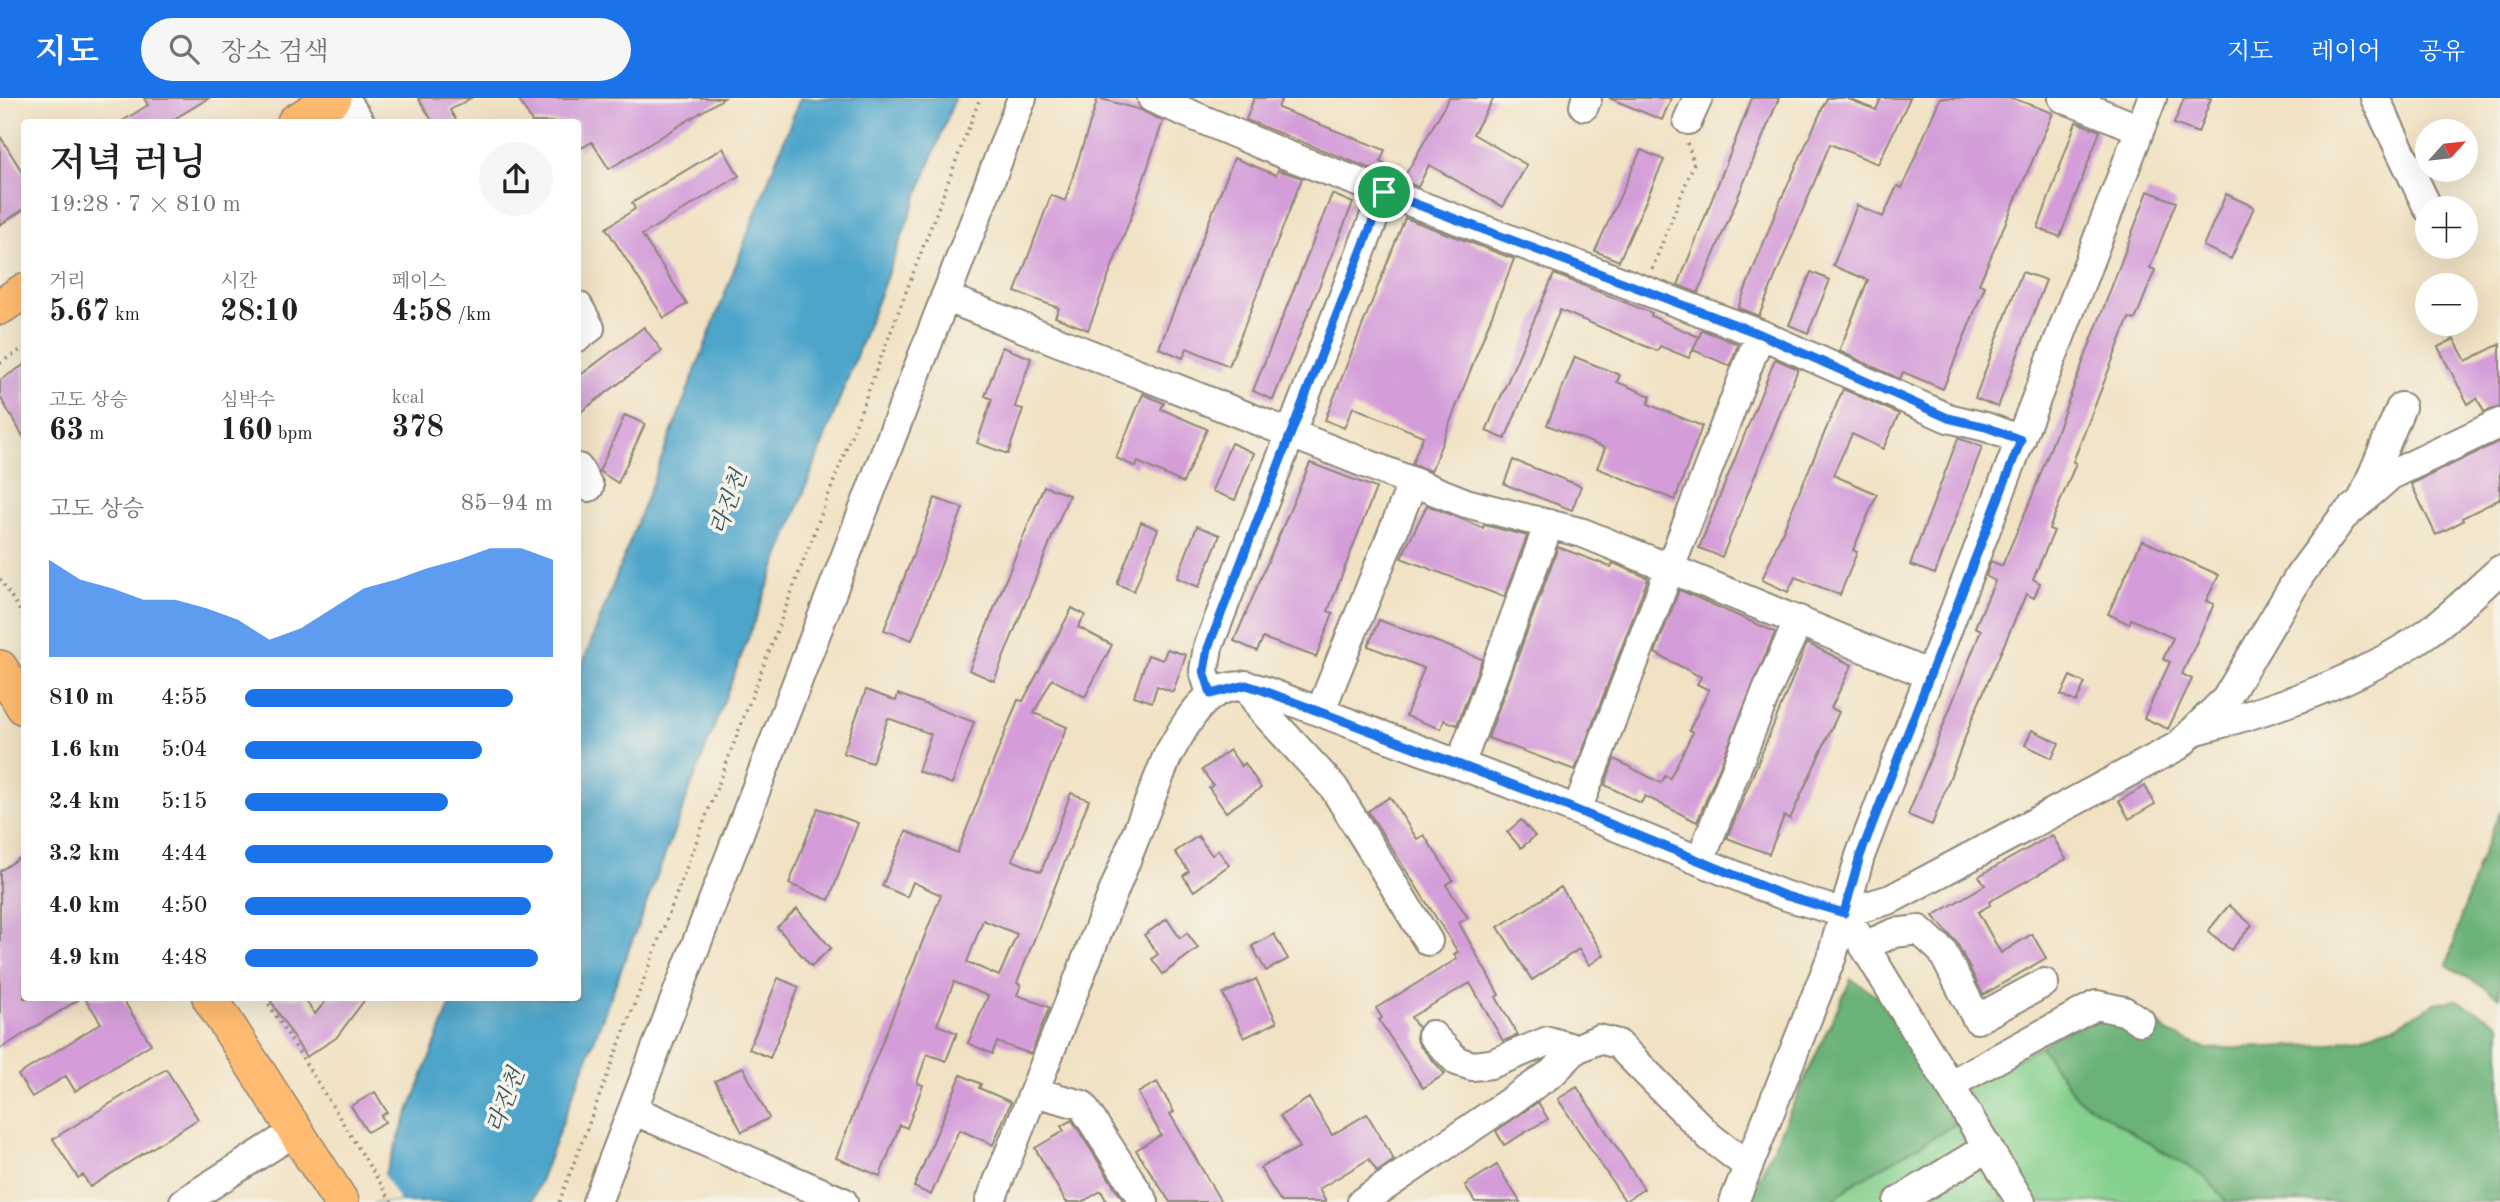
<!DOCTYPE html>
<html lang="ko">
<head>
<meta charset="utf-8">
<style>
  :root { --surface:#fff; --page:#f6f6f6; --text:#202124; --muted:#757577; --accent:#1a73e8 }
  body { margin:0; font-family:"Old Standard TT","Noto Serif KR",serif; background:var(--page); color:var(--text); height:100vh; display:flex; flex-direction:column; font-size:26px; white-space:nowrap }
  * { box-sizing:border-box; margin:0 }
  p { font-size:23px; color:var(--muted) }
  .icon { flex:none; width:38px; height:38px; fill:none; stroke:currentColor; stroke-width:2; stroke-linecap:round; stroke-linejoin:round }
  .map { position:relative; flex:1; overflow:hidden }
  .drawer { position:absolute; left:21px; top:21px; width:560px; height:882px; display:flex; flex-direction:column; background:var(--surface); border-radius:7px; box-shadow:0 7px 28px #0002 }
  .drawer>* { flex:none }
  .needle { width:46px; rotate:63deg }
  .controls { position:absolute; left:2415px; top:21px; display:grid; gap:14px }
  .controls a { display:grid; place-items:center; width:63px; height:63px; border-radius:50%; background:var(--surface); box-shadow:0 7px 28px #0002; font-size:35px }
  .pin { position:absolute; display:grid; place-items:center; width:60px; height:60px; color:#fff; margin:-30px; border:4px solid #fff; border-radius:50%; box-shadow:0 2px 7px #0007 }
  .round { display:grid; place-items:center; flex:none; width:74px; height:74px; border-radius:37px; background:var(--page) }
  .headline { display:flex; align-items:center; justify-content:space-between; height:119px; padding:0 28px }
  h1 { font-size:38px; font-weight:600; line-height:52px }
  .metrics { display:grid; grid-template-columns:repeat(3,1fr); gap:10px; height:119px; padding:7px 28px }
  .metrics div { display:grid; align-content:center }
  .metrics b { font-size:30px; font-weight:600 }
  .metrics small { font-size:19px; font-weight:400 }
  .metrics p { font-size:19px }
  .chart { height:196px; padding:14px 28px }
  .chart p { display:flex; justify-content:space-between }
  .chart svg { width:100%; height:126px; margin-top:7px; fill:var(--accent); opacity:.7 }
  ul { padding:0 28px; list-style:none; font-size:23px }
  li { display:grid; grid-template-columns:112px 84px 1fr; align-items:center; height:52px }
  li i { height:18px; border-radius:9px; background:var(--accent) }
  header { display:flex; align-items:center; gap:42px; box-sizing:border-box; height:98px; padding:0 35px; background:var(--accent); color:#fff }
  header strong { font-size:33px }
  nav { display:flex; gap:38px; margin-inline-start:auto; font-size:24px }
  .search { width:490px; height:63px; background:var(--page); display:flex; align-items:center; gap:18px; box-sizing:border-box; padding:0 24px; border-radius:38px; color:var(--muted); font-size:26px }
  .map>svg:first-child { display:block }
</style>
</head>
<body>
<header>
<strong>지도</strong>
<div class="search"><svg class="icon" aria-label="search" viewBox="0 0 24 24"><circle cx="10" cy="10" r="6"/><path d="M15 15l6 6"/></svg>장소 검색</div>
<nav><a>지도</a><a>레이어</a><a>공유</a></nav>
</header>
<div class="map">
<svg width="2500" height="1104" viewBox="0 0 2500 1104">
  <rect width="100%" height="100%" fill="#f7f3e8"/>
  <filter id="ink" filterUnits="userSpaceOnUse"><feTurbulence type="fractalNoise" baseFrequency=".0143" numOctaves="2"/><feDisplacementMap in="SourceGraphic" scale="14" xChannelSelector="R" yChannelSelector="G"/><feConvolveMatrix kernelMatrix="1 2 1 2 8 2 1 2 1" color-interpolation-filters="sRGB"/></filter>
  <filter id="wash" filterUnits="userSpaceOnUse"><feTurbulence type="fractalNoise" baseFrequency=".00686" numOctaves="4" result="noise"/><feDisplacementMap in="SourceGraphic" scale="28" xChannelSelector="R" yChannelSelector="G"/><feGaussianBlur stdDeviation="1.57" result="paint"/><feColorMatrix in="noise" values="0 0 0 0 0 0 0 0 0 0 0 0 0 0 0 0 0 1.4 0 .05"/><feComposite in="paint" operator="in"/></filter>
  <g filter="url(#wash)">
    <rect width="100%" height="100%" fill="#f1e2c4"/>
    <path fill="#84d08d" stroke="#587e5c" stroke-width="2" d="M2040,948L2077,1000L2206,1080L2227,1104H2035L1964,991Z
      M1956,1026L1965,1041L1966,1049L1884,1104H1832L1851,1087Z
      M1974,1071L1989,1076L2006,1104H1922Z"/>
    <path fill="#6bb278" stroke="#4b6e52" stroke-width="2" d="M2500,714V899L2447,867L2478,766Z
      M1851,881L1880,900L1956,1026L1851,1087L1832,1104H1748Z
      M2457,902L2500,926V1104H2227L2206,1080L2077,1000L2040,948L2089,919L2124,923L2136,938L2153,921L2168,935L2207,951L2326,947L2396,928L2435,905Z"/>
    <path fill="#4da5ca" stroke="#3c687a" stroke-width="2" d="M800,0H955L532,1104H374L453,900H578V578Z"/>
    <path fill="#f1e2c4" d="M382,1074L400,1104H371Z"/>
    <g id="blocks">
      <path fill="#d49dd9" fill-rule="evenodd" d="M144,0H209L169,24H121L148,7Z
        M418,0H471L450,12L457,24H433Z
        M518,0H724L609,71L592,44L578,52V24H532Z
        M1098,0L1141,12L1163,23L1131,119L1088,232L1055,219L1059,210L1015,194L1051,97L1065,103Z
        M1254,0H1282L1278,10L1385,52L1380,64L1406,76L1449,0H1494L1473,36L1527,67L1503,109L1429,67L1418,89L1246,22Z
        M1609,0H1671L1662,22Z
        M1752,0H1779L1698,195L1678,187Z
        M1827,0H1846L1876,12L1881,0H1910L1878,66L1830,46L1759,218L1738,210L1779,106Z
        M1940,0H2012L2053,15L1979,186L1985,188L1943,291L1903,274L1900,281L1839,253L1868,182L1833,168L1857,107L1883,119L1897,88L1902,90Z
        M2184,0H2211L2198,35L2174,26Z
        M2076,24L2100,33L2060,139L2038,130Z
        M0,38L24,77V111L0,127Z
        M723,50L739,78L642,137L687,206L664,220L606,130L635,111L632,105Z
        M1641,52L1664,62L1619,163L1595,153Z
        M1234,60L1276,77L1278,72L1302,80L1229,268L1187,250L1183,260L1159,250Z
        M2148,93L2176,104L2150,170L2155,172L2135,222L2129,220L2073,364L2076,365L2049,431L2054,433L2033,481L2040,485L2034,500L2026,496L1974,616L1932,727L1908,717L1981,532L1975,529L1995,483L1986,478L1991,463L2002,468L2031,401Z
        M1332,96L1353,105L1273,302L1253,293Z
        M2226,96L2254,109L2231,161L2203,148Z
        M1405,120L1514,161L1431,373L1412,366L1423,338L1353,309L1344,330L1325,322Z
        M1811,174L1830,182L1808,235L1789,227Z
        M2022,174L2046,182L1998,309L1975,300Z
        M1554,176L1652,215L1651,218L1699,239L1689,260L1660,248L1657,253L1560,212L1505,341L1486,333Z
        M644,229L662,253L578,316V279Z
        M1702,232L1738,246L1730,268L1693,252Z
        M2454,241L2466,263L2500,246V309L2484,314L2477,300L2468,306L2438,249Z
        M1002,249L1031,260L1015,309L1023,311L1008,356L977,345L992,301L985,298Z
        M1575,259L1620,277L1617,284L1651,298L1648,306L1702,328L1675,402L1597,370L1605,350L1547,327Z
        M1775,261L1798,271L1722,459L1699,450Z
        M24,267V340L0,299V282Z
        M1843,291L1899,316L1883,351L1852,336L1833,377L1877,396L1853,452L1857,454L1840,497L1795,479L1788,494L1762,482Z
        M1143,296L1164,305L1161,311L1207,331L1183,385L1138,364L1136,369L1116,360Z
        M625,317L645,326L618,385L599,373Z
        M1958,340L1982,349L1935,476L1910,467Z
        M2500,343V401L2462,420L2463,423L2436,437L2411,386Z
        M1231,345L1254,355L1235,402L1212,393Z
        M1513,362L1581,388L1572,412L1504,386Z
        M1310,365L1376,390L1328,513L1333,515L1316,559L1263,540L1257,553L1234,543Z
        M1044,388L1069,397L994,583L969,572Z
        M935,400L963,410L912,542L884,532Z
        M1427,407L1483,430L1484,427L1527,438L1504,499L1401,460Z
        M1141,424L1158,431L1134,493L1117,486Z
        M1197,428L1220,437L1199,489L1177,480Z
        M2142,442L2219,477L2206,503L2214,506L2182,576L2192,581L2168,631L2144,620L2170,564L2163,561L2173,540L2131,521L2129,526L2108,516Z
        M1558,449L1611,469L1613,465L1648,480L1575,672L1488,640Z
        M1679,492L1775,534L1697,724L1645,698L1641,705L1605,687L1614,661L1661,685L1665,678L1670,680L1693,634L1689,632L1709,592L1697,586L1701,579L1655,555Z
        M1072,510L1085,517L1078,529L1112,547L1085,599L1052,581L1034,615L1067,629L1012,762L1041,774L1071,695L1089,702L1017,885L1021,887L1017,897L1049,909L1031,956L997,944L992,956L968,945L988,898L954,884L937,927L957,935L946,963L927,956L917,985L923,987L907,1030L900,1027L880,1078L836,1060L941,797L913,784L907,799L882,788L906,733L957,755L1018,602L1023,603ZM983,822L1017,836L999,878L967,864Z
        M1379,522L1482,561L1457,627L1444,622L1441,631L1406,618L1424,570L1368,548Z
        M1807,545L1852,567L1831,610L1839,614L1790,721L1784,718L1769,756L1727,740Z
        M1167,551L1186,557L1173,594L1157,588L1152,604L1134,598L1148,557L1163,562Z
        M2070,578L2085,585L2076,604L2061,597Z
        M866,592L896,603L898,596L974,624L952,686L918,673L931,636L888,620L872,665L843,655Z
        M2032,632L2059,645L2052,660L2025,647Z
        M1230,652L1241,668L1245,665L1261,690L1226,714L1209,690L1213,687L1202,672Z
        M2145,688L2155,706L2129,721L2119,703Z
        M1390,699L1417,741L1424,737L1453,782L1446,787L1468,820L1459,825L1499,897L1496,899L1518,937L1503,943L1470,885L1411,919L1418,930L1416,940L1420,948L1445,976L1423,990L1379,922L1382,920L1376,910L1457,861L1454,856L1458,854L1368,713Z
        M818,710L858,725L829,802L789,786Z
        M1521,722L1535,738L1521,750L1507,734Z
        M2052,737L2066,761L1989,804L1990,807L1978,814L2001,855L2032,836L2046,860L1983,897L1957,845L1933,818L1985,787L1979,778Z
        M1198,738L1212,757L1218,752L1229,767L1194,793L1183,778L1189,773L1175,754Z
        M24,757V900H81L0,951V773Z
        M1561,789L1604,857L1589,867L1579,851L1532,882L1498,829Z
        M2229,807L2252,827L2231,852L2208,833Z
        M797,811L831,850L811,868L777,829Z
        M1167,821L1180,840L1187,835L1198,850L1163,876L1152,861L1158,856L1144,837Z
        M1274,836L1288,861L1266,873L1252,848Z
        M778,880L799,889L770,960L749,951Z
        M1256,881L1277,924L1244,940L1223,896Z
        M85,900H122L151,946L75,993L66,978L32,999L18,977L101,925Z
        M269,900H304L315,916L328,900H366L336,940L306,959Z
        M743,969L769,1020L742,1034L715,983Z
        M166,971L198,1021L90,1089L83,1077L78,1080L53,1041Z
        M961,977L981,986L979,990L1011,1004L993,1047L960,1032L958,1034L931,1097L914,1089Z
        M1157,984L1174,1014L1170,1016L1221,1104H1170L1136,1052L1161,1037L1138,995Z
        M1577,989L1644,1091L1625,1103L1558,1001Z
        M375,994L387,1014L381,1018L385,1024L367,1034L351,1008Z
        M1309,1000L1332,1037L1367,1016L1394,1062L1377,1074L1369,1061L1319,1091L1326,1104H1281L1260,1070L1300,1049L1280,1018Z
        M1538,1004L1548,1021L1504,1047L1496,1033Z
        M1072,1022L1124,1104H1107L1101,1093L1082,1104H1066L1035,1050L1064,1033L1061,1028Z
        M1497,1067L1520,1104H1475L1465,1087Z"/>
    </g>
  </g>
  <g filter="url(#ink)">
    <use href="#blocks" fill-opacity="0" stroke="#8e8678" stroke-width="2"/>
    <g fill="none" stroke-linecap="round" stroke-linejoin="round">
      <g stroke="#8e8678" stroke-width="32">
        <path id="minor" d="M344,0L360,24
          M1152,0L1284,56L1760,236L1948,320L1986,329L2021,342
          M2063,0L2140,31
          M2375,0L2428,110
          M1584,8L1587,0
          M1688,22L1698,0
          M945,199L1466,405L1583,435L1930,577
          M578,208L590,230L578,239
          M578,370L589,389
          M2363,400L2401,309
          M1246,587L1261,611L1334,690L1428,843
          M1211,596L1204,573L1208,549L1384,94
          M1320,614L1413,384
          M2197,632C2278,610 2357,584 2427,535C2453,517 2476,493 2500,472
          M1460,667L1549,426
          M1577,712L1760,236
          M1700,763L1767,592L1799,522
          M1844,815L2021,1104
          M1864,848L1894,835L1919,832L1942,853L1977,921L2044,885
          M1432,937L1457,963L1472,968L1491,966L1548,943L1576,951
          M1949,987L2096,907L2124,913L2140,923
          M1034,994L1082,1007L1144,1104
          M633,1012L843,1104
          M184,1104L296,1033
          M597,1104L1022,0
          M990,1104L1167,659C1189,621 1209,575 1262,592L1537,696L1783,797L1844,815L1891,801L2178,648L2226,601L2300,477L2343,419L2391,377L2500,325
          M1362,1104L1552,975L1576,951L1599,941L1618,946L1710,1039L1748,1068
          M1734,1104L1832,858L1860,758L2152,0
          M1898,1104L1988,1049"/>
      </g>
      <g stroke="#8e8678" stroke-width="38">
        <path id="major" d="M295,24L334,0
          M0,209L24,193
          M0,570L24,609
          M210,900L341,1104"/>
      </g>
      <path stroke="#8e8678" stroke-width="3.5" stroke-dasharray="2 5" stroke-linecap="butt" d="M1652,171L1694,65L1687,45
        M0,265L24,250
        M0,481L24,519
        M265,900L392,1104
        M559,1104L980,0"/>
      <use href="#minor" stroke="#fff" stroke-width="28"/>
      <use href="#major" stroke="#febb71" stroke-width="35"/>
    </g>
  </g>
  <g fill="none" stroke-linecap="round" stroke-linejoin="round" filter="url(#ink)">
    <g stroke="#fff" stroke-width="14">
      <path id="route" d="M1384,94L1760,236L1948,320L1986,329L2021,342L1860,758L1844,815L1783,797L1537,696L1262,592L1246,587L1211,596L1204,573L1208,550Z"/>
    </g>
    <use href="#route" stroke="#1a73e8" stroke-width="9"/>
  </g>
  <g text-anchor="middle" stroke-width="7" stroke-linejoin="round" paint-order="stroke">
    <g font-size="23" font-style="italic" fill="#375663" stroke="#f7f3e8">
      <text transform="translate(728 404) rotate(-70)" y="8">라진천</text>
      <text transform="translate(505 1002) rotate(-69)" y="8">라진천</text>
    </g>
  </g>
</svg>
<div class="controls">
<a><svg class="needle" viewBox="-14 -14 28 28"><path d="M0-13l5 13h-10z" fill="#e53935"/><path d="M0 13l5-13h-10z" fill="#757577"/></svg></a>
<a>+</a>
<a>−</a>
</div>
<div class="pin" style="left:1384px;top:94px;background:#1e9e55"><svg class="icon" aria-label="arrive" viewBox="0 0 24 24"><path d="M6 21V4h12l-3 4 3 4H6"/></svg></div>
<section class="drawer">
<div class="headline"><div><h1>저녁 러닝</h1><p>19:28 · 7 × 810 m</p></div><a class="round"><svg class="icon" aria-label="share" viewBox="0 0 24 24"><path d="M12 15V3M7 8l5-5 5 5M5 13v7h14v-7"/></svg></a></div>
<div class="metrics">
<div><p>거리</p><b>5.67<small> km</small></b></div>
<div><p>시간</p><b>28:10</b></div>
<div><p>페이스</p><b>4:58<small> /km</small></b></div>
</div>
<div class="metrics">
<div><p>고도 상승</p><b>63<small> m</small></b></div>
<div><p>심박수</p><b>160<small> bpm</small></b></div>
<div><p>kcal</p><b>378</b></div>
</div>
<div class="chart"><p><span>고도 상승</span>85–94 m</p>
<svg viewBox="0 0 160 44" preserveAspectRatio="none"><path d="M0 44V10L10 17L20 20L30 24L40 24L50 27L60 31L70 38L80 34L90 27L100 20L110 17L120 13L130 10L140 6L150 6L160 10V44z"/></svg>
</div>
<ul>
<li><b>810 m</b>4:55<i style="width:87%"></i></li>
<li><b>1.6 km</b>5:04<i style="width:77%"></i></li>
<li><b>2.4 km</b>5:15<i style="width:66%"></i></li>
<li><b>3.2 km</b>4:44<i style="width:100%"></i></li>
<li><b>4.0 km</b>4:50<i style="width:93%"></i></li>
<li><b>4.9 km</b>4:48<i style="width:95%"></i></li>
</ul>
</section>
</div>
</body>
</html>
